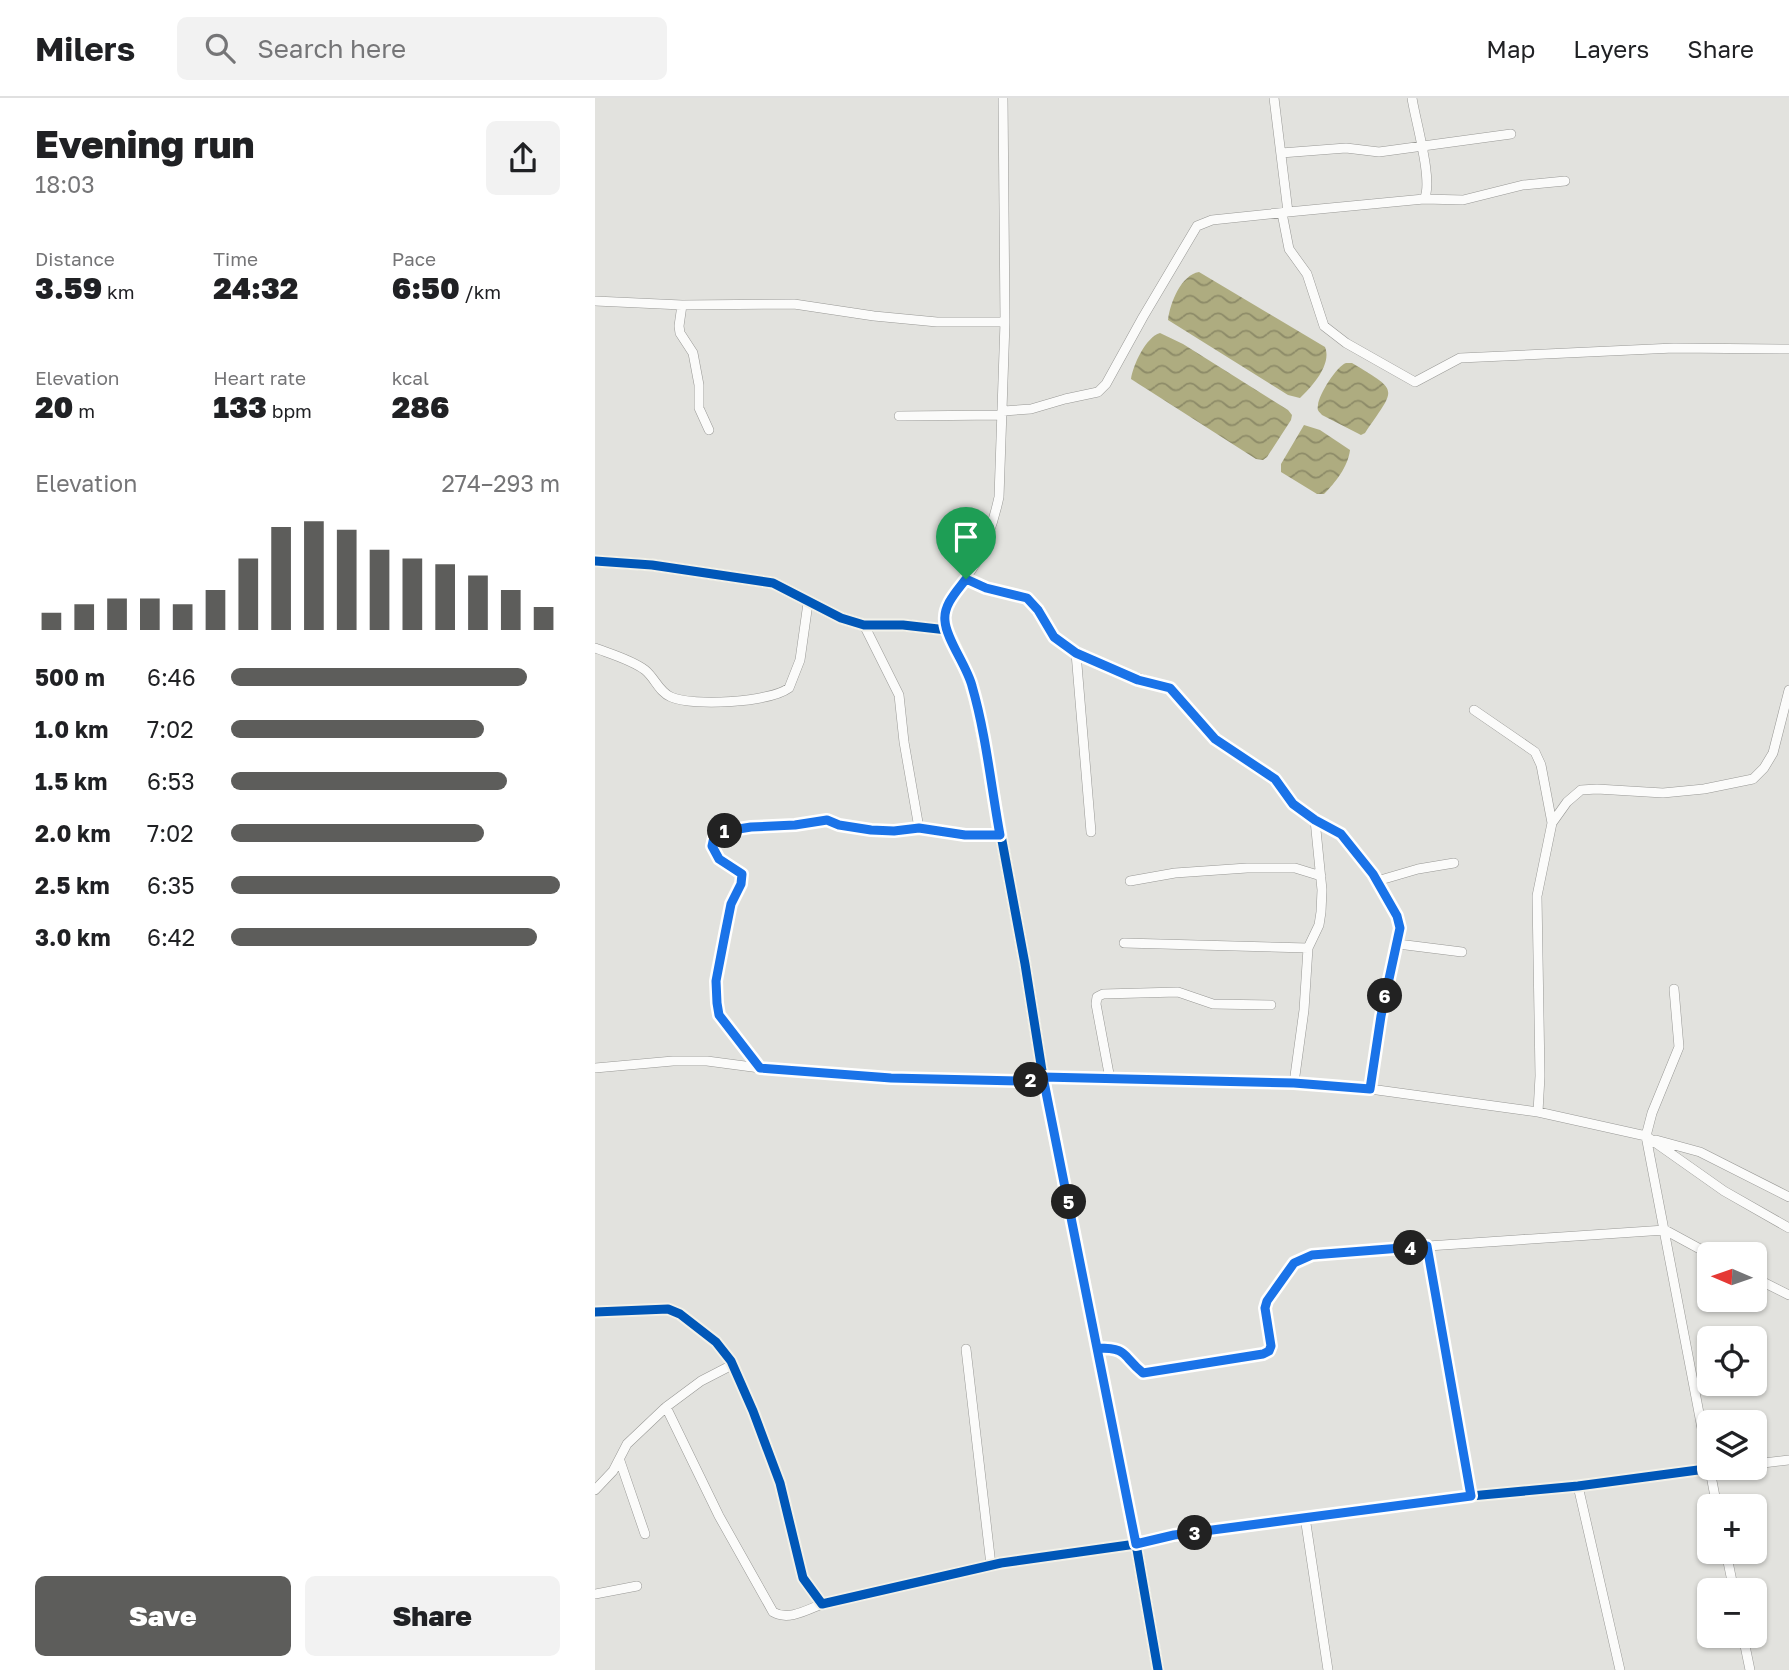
<!DOCTYPE html>
<html lang="en">
<head>
<meta charset="utf-8">
<style>
  :root { --surface:#fff; --page:#f2f2f2; --text:#202124; --muted:#757577; --line:#e0e0e0; --accent:#5d5d5b }
  body { margin:0; font-family:"Golos Text",sans-serif; background:var(--page); color:var(--text); height:100vh; display:flex; flex-direction:column; font-size:26px; white-space:nowrap }
  * { box-sizing:border-box; margin:0 }
  p { font-size:23px; color:var(--muted) }
  .icon { flex:none; width:38px; height:38px; fill:none; stroke:currentColor; stroke-width:2; stroke-linecap:round; stroke-linejoin:round }
  .map { position:relative; flex:1; overflow:hidden }
  .panel { display:flex; flex-direction:column; background:var(--surface); width:595px }
  .panel>* { flex:none }
  .needle { width:46px; rotate:272deg }
  .buttons { position:absolute; left:1102px; top:1144px; display:grid; gap:14px }
  .buttons a { display:grid; place-items:center; width:70px; height:70px; border-radius:10px; background:var(--surface); box-shadow:0 2px 5px #0004; font-size:35px }
  .pin { position:absolute; display:grid; place-items:center; width:60px; height:60px; color:#fff; margin:-72px -30px; border-radius:50% 50% 50% 0; rotate:-45deg; box-shadow:0 0 7px #0007 }
  .pin .icon { rotate:45deg }
  .km { position:absolute; width:35px; height:35px; margin:-18px; border-radius:50%; background:#222; color:#fff; font-size:19px; line-height:35px; text-align:center }
  .round { display:grid; place-items:center; flex:none; width:74px; height:74px; border-radius:10px; background:var(--page) }
  .summary { display:flex; align-items:center; justify-content:space-between; height:119px; padding:0 35px }
  h1 { font-size:38px; font-weight:800; line-height:52px }
  .figures { display:grid; grid-template-columns:repeat(3,1fr); gap:10px; height:119px; padding:7px 35px }
  .figures div { display:grid; align-content:center }
  .figures b { font-size:30px; font-weight:800 }
  .figures small { font-size:19px; font-weight:400 }
  .figures p { font-size:19px }
  .chart { height:196px; padding:14px 35px }
  .chart p { display:flex; justify-content:space-between }
  .chart svg { width:100%; height:126px; margin-top:7px; stroke:var(--accent); stroke-width:6 }
  .action { display:flex; gap:14px; margin-top:auto; padding:14px 35px }
  .action a { flex:1; height:80px; border-radius:10px; background:var(--accent); color:#fff; font-size:28px; font-weight:800; line-height:80px; text-align:center }
  .action a+a { background:var(--page); color:var(--text) }
  ul { padding:0 35px; list-style:none; font-size:23px }
  li { display:grid; grid-template-columns:112px 84px 1fr; align-items:center; height:52px }
  li i { height:18px; border-radius:9px; background:var(--accent) }
  header { display:flex; align-items:center; gap:42px; box-sizing:border-box; height:98px; padding:0 35px; background:var(--surface); border-bottom:2px solid var(--line) }
  header strong { font-size:33px }
  nav { display:flex; gap:38px; margin-inline-start:auto; font-size:24px }
  .search { width:490px; height:63px; background:var(--page); display:flex; align-items:center; gap:18px; box-sizing:border-box; padding:0 24px; border-radius:10px; color:var(--muted); font-size:26px }
  main { display:flex; flex:1; min-height:0 }
  .map>svg:first-child { display:block }
</style>
</head>
<body>
<header>
<strong>Milers</strong>
<div class="search"><svg class="icon" aria-label="search" viewBox="0 0 24 24"><circle cx="10" cy="10" r="6"/><path d="M15 15l6 6"/></svg>Search here</div>
<nav><a>Map</a><a>Layers</a><a>Share</a></nav>
</header>
<main>
<section class="panel">
<div class="summary"><div><h1>Evening run</h1><p>18:03</p></div><a class="round"><svg class="icon" aria-label="share" viewBox="0 0 24 24"><path d="M12 15V3M7 8l5-5 5 5M5 13v7h14v-7"/></svg></a></div>
<div class="figures">
<div><p>Distance</p><b>3.59<small> km</small></b></div>
<div><p>Time</p><b>24:32</b></div>
<div><p>Pace</p><b>6:50<small> /km</small></b></div>
</div>
<div class="figures">
<div><p>Elevation</p><b>20<small> m</small></b></div>
<div><p>Heart rate</p><b>133<small> bpm</small></b></div>
<div><p>kcal</p><b>286</b></div>
</div>
<div class="chart"><p><span>Elevation</span>274–293 m</p>
<svg viewBox="0 0 160 44" preserveAspectRatio="none"><path d="M5 44V38M15 44V35M25 44V33M35 44V33M45 44V35M55 44V30M65 44V19M75 44V8M85 44V6M95 44V9M105 44V16M115 44V19M125 44V21M135 44V25M145 44V30M155 44V36"/></svg>
</div>
<ul>
<li><b>500 m</b>6:46<i style="width:90%"></i></li>
<li><b>1.0 km</b>7:02<i style="width:77%"></i></li>
<li><b>1.5 km</b>6:53<i style="width:84%"></i></li>
<li><b>2.0 km</b>7:02<i style="width:77%"></i></li>
<li><b>2.5 km</b>6:35<i style="width:100%"></i></li>
<li><b>3.0 km</b>6:42<i style="width:93%"></i></li>
</ul>
<div class="action"><a>Save</a><a>Share</a></div>
</section>
<div class="map">
<svg width="1194" height="1572" viewBox="0 0 1194 1572">
  <defs>
    <pattern id="water-waves" width="16" height="10" patternUnits="userSpaceOnUse" patternTransform="scale(1.75)"><rect width="16" height="10" fill="#aeac80"/><path d="M0 5q4-4 8 0t8 0" fill="none" stroke="#8d8b68"/></pattern>
  </defs>
  <rect width="100%" height="100%" fill="#e2e2de"/>
  <path fill="url(#water-waves)" d="M604,174L730,249C737,266 718,288 705,300L693,297L573,222C575,205 586,177 604,174Z
    M565,235L588,246L693,312L697,317L696,322L672,359L668,362L661,361L536,281C538,267 551,239 565,235Z
    M751,265H757C805,294 801,289 770,335L766,337L727,317C723,312 722,313 723,307C724,296 742,268 751,265Z
    M709,327L725,332L755,352C753,369 740,385 729,396H722L686,374V366Z"/>
  <g fill="none" stroke-linecap="round" stroke-linejoin="round">
    <g stroke="#989895" stroke-width="10">
      <path id="minor" d="M686,55L751,50L784,54L916,36
        M829,101L868,102L928,87L970,83
        M693,114L829,101C839,85 820,21 817,0
        M687,115L694,151L712,176L729,228L751,245L820,284L865,260L1079,250L1194,251
        M0,203L87,207L199,206L279,218L342,224H410
        M87,207L84,228L85,235L98,255L104,287V310L114,332
        M408,313L436,311L470,301L503,294L511,286L548,219L602,128L617,122L693,114L679,0
        M304,318L407,317
        M371,481L391,490L432,500L443,512L459,539L481,555L518,572L575,590L620,641L680,681L698,706L720,722L746,736L778,776L802,818L805,830L786,918L775,991
        M269,527L304,597L309,644L324,730L370,737H405
        M352,532C346,504 369,486 382,463C392,443 399,422 404,399L410,224L408,0
        M0,550C16,556 37,562 50,572C60,580 64,594 76,599C99,609 175,604 194,590L205,562L213,505
        M481,555L496,734
        M879,612L940,654L946,667L957,725
        M535,783L580,775L652,770H700L726,778
        M782,783L823,771L859,765
        M529,845L713,850
        M803,846L867,854
        M1079,891L1084,949L1057,1015L1051,1038L1122,1409
        M0,970L78,963H112L165,970L296,980L427,983L448,979L699,985L775,991L943,1014L1051,1038L1129,1093L1194,1130
        M165,970C152,953 136,937 126,918C115,899 130,829 136,807C140,796 146,788 147,777L124,761L117,748L119,739L125,734L156,729L200,727L232,722L244,727L276,732L299,733L324,730
        M515,981L501,906L502,899L508,896L583,894L618,906L676,907
        M699,985L709,912L713,850L724,827L726,814L727,792L720,722
        M943,1014L945,978L942,798L957,725L972,704L986,692L1002,691L1068,695L1109,691L1158,681L1169,670L1178,655L1194,592
        M1061,1042L1105,1054L1194,1099
        M1160,1180L1194,1197
        M0,1214L73,1211L85,1216L121,1244L136,1263L158,1313L185,1385L208,1480L227,1506L406,1465L541,1446L579,1437L876,1398L983,1388L1118,1370
        M502,1250C534,1250 526,1257 548,1274L668,1256L674,1253L676,1248L670,1210L672,1203L699,1165L717,1157L833,1148
        M371,1251L396,1467
        M71,1309L124,1418L178,1514C193,1523 212,1512 227,1506
        M25,1363L50,1436
        M1160,1366L1194,1362
        M983,1388L1025,1572
        M0,1392L18,1373L32,1346L71,1309L106,1283L137,1267
        M876,1398L833,1148L1070,1132L1116,1157
        M710,1419L733,1572
        M1131,1454L1139,1493
        M0,1496L42,1488
        M1148,1538L1155,1572"/>
    </g>
    <g stroke="#989895" stroke-width="12">
      <path id="tertiary" d="M0,463L57,467L178,485L246,520L269,527H308L352,532C366,559 377,584 383,614L430,866L448,979L541,1446L563,1572"/>
    </g>
    <use href="#minor" stroke="#fbfbfa" stroke-width="9"/>
    <use href="#tertiary" stroke="#fbfbfa" stroke-width="10"/>
    <g stroke="#f2f1e9" stroke-width="13">
      <path id="cycleway" d="M0,463L57,467L178,485L246,520L269,527H308L352,532C366,559 377,584 383,614L430,866L448,979L541,1446L563,1572
        M0,1214L73,1211L85,1216L121,1244L136,1263L158,1313L185,1385L208,1480L227,1506L406,1465L541,1446L579,1437L876,1398L983,1388L1118,1370"/>
    </g>
    <use href="#cycleway" stroke="#0057b8" stroke-width="9"/>
  </g>
  <g fill="none" stroke-linecap="round" stroke-linejoin="round">
    <g stroke="#fff" stroke-width="14">
      <path id="route" d="M371,481C362,493 348,507 350,523C351,541 372,568 377,588C391,636 396,688 405,737H370L324,730L299,733L276,732L244,727L232,722L200,727L156,729L125,734L119,739L117,748L124,761L147,776L146,786L136,806L130,836L121,883L122,905L124,917L165,970L296,980L427,983L448,979L541,1446L579,1437L876,1398L832,1148L717,1157L699,1165L672,1203L670,1210L676,1248L674,1253L668,1256L548,1275C526,1257 534,1250 502,1250L448,979L699,985L775,991L786,918L805,830L802,818L778,776L746,736L720,722L698,706L680,681L620,641L575,590L543,582L481,555L459,539L443,512L432,500L391,490L371,481"/>
    </g>
    <use href="#route" stroke="#1a73e8" stroke-width="9"/>
  </g>
</svg>
<div class="buttons">
<a><svg class="needle" viewBox="-14 -14 28 28"><path d="M0-13l5 13h-10z" fill="#e53935"/><path d="M0 13l5-13h-10z" fill="#757577"/></svg></a>
<a><svg class="icon" aria-label="locate" viewBox="0 0 24 24"><circle cx="12" cy="12" r="6"/><path d="M12 2v4M12 18v4M2 12h4M18 12h4"/></svg></a>
<a><svg class="icon" aria-label="layers" viewBox="0 0 24 24"><path d="M12 4l9 5-9 5-9-5zM3 14l9 5 9-5"/></svg></a>
<a>+</a>
<a>−</a>
</div>
<div class="pin" style="left:371px;top:481px;background:#1e9e55"><svg class="icon" aria-label="arrive" viewBox="0 0 24 24"><path d="M6 21V4h12l-3 4 3 4H6"/></svg></div>
<b class="km" style="left:130px;top:733px">1</b>
<b class="km" style="left:436px;top:982px">2</b>
<b class="km" style="left:600px;top:1435px">3</b>
<b class="km" style="left:816px;top:1150px">4</b>
<b class="km" style="left:474px;top:1104px">5</b>
<b class="km" style="left:790px;top:898px">6</b>
</div>
</main>
</body>
</html>
